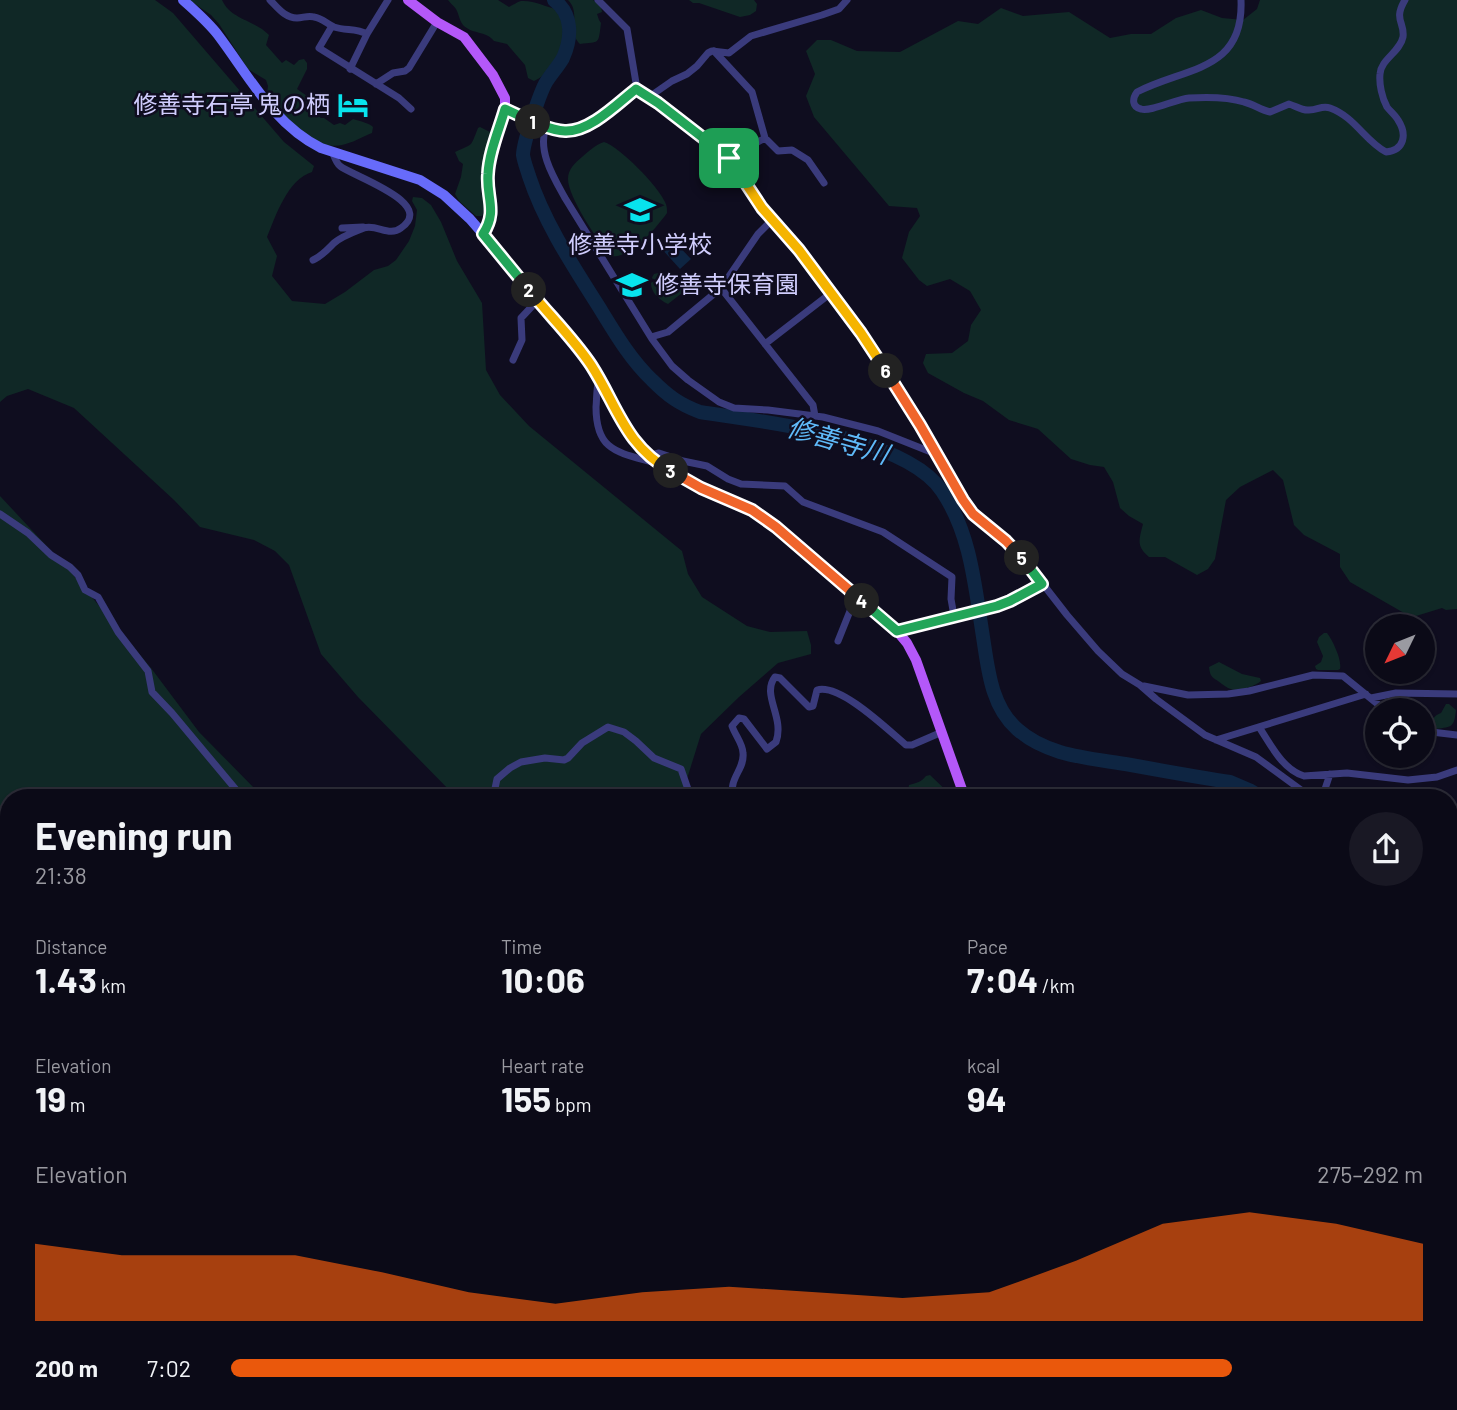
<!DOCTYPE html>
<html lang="en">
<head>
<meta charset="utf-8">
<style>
  :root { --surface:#0b0a17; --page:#191824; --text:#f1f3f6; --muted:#9a9aa1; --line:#2b2b36; --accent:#ea580c }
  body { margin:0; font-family:Barlow,"Noto Sans JP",sans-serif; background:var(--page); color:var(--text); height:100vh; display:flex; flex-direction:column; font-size:26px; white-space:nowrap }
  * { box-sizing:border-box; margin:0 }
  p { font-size:23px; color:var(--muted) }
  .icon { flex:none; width:38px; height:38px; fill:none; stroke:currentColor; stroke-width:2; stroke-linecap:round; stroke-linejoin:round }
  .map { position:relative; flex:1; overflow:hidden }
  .panel { position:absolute; left:0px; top:789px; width:1458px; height:621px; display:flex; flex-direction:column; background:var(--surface); border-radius:28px 28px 0 0; box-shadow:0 2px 5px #0004,0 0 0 2px var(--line) }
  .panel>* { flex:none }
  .needle { width:46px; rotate:227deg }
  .tools { position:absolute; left:1365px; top:614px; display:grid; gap:14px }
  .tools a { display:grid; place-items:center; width:70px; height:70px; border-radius:50%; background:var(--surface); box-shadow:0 2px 5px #0004,0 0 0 2px var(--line); font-size:35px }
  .pin { position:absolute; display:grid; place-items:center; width:60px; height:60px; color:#fff; margin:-30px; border-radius:14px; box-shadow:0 4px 10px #0006 }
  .km { position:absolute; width:35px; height:35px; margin:-18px; border-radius:50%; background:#222; color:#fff; font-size:19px; line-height:35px; text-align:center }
  .round { display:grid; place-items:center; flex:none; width:74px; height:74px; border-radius:37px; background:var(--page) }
  .head { display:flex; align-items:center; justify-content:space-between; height:119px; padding:0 35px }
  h1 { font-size:38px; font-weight:700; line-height:52px }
  .figures { display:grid; grid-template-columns:repeat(3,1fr); gap:10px; height:119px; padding:7px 35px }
  .figures div { display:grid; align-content:center }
  .figures b { font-size:35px; font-weight:700 }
  .figures small { font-size:19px; font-weight:400 }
  .figures p { font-size:19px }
  .chart { height:196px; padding:14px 35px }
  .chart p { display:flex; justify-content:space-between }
  .chart svg { width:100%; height:126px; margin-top:7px; fill:var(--accent); opacity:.7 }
  ul { padding:0 35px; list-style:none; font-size:23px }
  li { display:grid; grid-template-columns:112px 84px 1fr; align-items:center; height:52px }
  li i { height:18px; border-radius:9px; background:var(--accent) }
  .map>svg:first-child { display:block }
</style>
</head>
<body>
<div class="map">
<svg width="1457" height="1410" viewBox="0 0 1457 1410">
  <rect width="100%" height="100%" fill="#0f0d1f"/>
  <path fill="#102826" d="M0,0H155L173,13L284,142L314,166L312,172C288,179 276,215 267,237L277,256L272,276L292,301L325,304L345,292L374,270L388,266L396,260L409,241L415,226L417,210L412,201L413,197L422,198L431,205L441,222L457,261L482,303L486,370L500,395L529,426L682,551L688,574L702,597L747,626L770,632L807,631L811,645V654L778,663L739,697L701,734L681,798H457L358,697L321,654L289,565L275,551L254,540L200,527L174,500L74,408L28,389L7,396L0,402Z
    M189,0H222C231,20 255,20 269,35L266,45L282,63L286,60L294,65L299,60L304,59L307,63V69L297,89L310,98L309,109L321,118H324L334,125L340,123L345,125L353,119C359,121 369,123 373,127L372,133C362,137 352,143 342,145C334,147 322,145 315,141C301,134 276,107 267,94L268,86L266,80L248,69L219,24L211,15Z
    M448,0H498L509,7C513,5 517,2 521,1C534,0 545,7 557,9C559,14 563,19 564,24C569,45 553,73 534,81L528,78L525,65L507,44L494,41C485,30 473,35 463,25C459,20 459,14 456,9C453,5 450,3 448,0Z
    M568,0H593L601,6L602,12L597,14L599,20L601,23C598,46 600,41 580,44C566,31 582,14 568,0Z
    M689,0H754L757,4L756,11L750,15L740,17L699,3H693Z
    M1260,0H1457V609L1446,610L1442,608L1416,616L1404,613L1350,582L1340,567V554L1304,535L1294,525L1283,480L1273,470L1240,487L1226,500L1215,559L1208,569L1197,575L1165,557H1149C1136,546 1139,540 1143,524L1129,516L1120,508L1113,482L1104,467L1090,465L1071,459L1038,429L1009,420L983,401L964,393L928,373L923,363L926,354L952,353L968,341L971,325L981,310L970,291L950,279L927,286L919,280L902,258L909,232L920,216L917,208L889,206L814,117L806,96L815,74L806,51L817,40H831L857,51L900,52L958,21L978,24L1001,8L1023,16L1069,12L1110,38L1131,34H1151L1176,18L1201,10L1222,18L1243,20L1257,9Z
    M480,127L492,133C489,153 479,167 481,188C481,198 487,206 482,216H476L459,201L455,194L461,177L463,164L459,161L455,152C474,143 470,148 478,128Z
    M604,142C620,147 658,186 665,202C667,206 667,209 667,213C656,228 630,260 610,256C598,241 568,197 568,179C568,169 575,163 582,157C589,151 595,145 604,142Z
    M658,273L663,275L669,274L682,290V293L668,304C655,298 646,286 654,274Z
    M0,496L70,571L151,668L199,732L264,798H9V1267L0,1265Z
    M1324,633H1327C1333,641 1342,660 1340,669L1338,670H1318L1316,669L1315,666L1321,662L1323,656L1317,642L1319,637Z
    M1219,662L1242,674L1260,678L1261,681C1253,687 1238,693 1228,688C1224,686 1221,683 1218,681C1211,677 1210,675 1209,667Z
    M1446,704H1449L1456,710C1454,729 1451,727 1433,729C1429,722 1434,715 1441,713Z
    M930,775L954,798H926L912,795L908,791L909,785C917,783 921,782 926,776Z
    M1449,1396L1453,1407L1457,1408V1410H0V1408L9,1398V1402H1449Z"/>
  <path fill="#0e2542" d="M671,238L691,259L680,269L660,247Z"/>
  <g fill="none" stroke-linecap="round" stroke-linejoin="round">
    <path stroke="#0e2542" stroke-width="14" d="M554,0C573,14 572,38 563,58C558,67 550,75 545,84C539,96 523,143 523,155C524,162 527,169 529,176C544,222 573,266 599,307C615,333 630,359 652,380C668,396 679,404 700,412C763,422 905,436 942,491C971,534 975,587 983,637C988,669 991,706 1017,729C1048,757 1092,758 1131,765C1164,771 1197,777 1230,782L1251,791L1263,798
      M1449,1081L1457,1087"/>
    <path stroke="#3a3b7c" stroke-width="7" d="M270,0C278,8 285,18 297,18C303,18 308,15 314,17C322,18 327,24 334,27C346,31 356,28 367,34
      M598,0L627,29L637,89L658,103L729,158L762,208L799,250L861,333L920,425L963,500L973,514L1006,541L1025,561L1067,615L1098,651L1122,674L1140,685L1156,699L1205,735L1256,757L1312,798
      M1241,0C1244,72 1185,67 1137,92C1132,99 1132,107 1141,109C1151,112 1176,99 1189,98C1206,97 1228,97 1244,102C1253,104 1261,110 1270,112L1289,104C1296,106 1302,111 1309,110C1318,110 1322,105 1330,108C1355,117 1365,141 1386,152C1405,150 1407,134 1398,120C1395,115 1390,111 1387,107C1382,98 1379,84 1380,74C1381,59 1400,52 1403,37C1405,22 1393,20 1405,0
      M332,26L319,48L399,98L411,109
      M714,51L752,92L765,138L729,158
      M350,69L367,34L388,0
      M376,84L393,73L405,71L409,68L437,22
      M649,97L672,81L687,74L697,66L708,53L712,51L729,53L751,36L822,15L839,9L847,0
      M505,109C522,117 549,132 567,132C590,131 618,103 637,89
      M546,127C537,151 554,178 565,198L652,339L672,366L688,380L719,402L734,408L768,410L823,417L878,431L936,454
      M765,138L778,151L792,150L808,160L824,183
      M342,228L363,227
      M313,260C322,256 327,250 334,243C342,236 354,232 364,228C377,224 389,237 401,228C437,203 352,176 340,166C336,163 334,156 332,151
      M721,288L813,405L815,416
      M651,337L668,332L721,288L758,234L772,220
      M765,344L831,293
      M513,360L522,340L521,318L537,301
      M599,380C596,389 597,398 596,407C596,450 616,452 652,462
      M648,456L659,453L683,461L707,466L728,479L741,484L785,486L803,502L883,532L952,577L951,599L954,616
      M0,514L28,533L51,555L70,567L78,575L85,590L98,597L118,632L148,671L152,692L172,713L243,798
      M897,631L997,606L1010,601L1042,584
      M838,641L856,596
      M1144,686L1188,695L1228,694L1249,691L1313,675L1343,676L1385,710
      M1371,698L1396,693L1457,694
      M1259,727C1271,745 1282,769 1304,776L1347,773L1408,780L1437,777L1457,770
      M1423,731L1457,735
      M1216,740L1366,694
      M493,798L497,779L510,768L521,762L545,758L564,760L568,758L582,743L608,727L624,732L636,741L654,758L681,769L691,798
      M734,798C727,779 745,770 743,753C743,744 735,735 732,726L739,718L744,719L767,749L776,742C785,717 761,695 775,677L780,678L809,707L813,706L817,690C840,683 888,730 906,745H912L942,732
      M1322,798L1330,774
      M1449,920L1457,927
      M0,1270L9,1274
      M0,1339L9,1335
      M0,1380L9,1376
      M551,1402L554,1410"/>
    <path stroke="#676bfa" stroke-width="10" d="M183,0C195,11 208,22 218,35C249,76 273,124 321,148L420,180L444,195L470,219L483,234
      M0,824L9,830
      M862,1402L865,1410"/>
    <path stroke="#b458f9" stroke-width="10" d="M408,0L437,22L464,37L493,75L505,98V109L490,162L487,176L491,215L489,225L483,234L577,347L592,367L630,435L653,461L701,488L752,510L776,527L897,631L907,643L916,660L965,798
      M1449,1223L1457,1227"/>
    <g stroke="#08e3ed" stroke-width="5">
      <path id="rail" d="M811,1402L815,1410"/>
    </g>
    <use href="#rail" stroke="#0f0d1f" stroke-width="2.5" stroke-dasharray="8" stroke-linecap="butt"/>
  </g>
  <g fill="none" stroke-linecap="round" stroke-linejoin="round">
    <g stroke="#fff" stroke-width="14">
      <path id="split-1" d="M533,122C544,126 554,131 565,131C590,132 618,103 636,89L658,103L729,158"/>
    </g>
    <g stroke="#fff" stroke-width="14">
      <path id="split-2" d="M529,290L483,234C498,211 486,198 488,174C489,152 499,130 505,109L533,122"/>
    </g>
    <g stroke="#fff" stroke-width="14">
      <path id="split-3" d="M529,290C549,315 573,338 591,365C617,405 625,446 671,471"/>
    </g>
    <g stroke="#fff" stroke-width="14">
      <path id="split-4" d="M671,471L701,488L752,510L776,527L862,601"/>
    </g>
    <g stroke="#fff" stroke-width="14">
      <path id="split-5" d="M862,601L897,631L997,606L1010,601L1042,584L1022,558"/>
    </g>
    <g stroke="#fff" stroke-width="14">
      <path id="split-6" d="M886,371L920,425L963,500L973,514L1006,541L1022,558"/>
    </g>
    <g stroke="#fff" stroke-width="14">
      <path id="split-7" d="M729,158L762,208L799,250L861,333L886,371"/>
    </g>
    <use href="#split-1" stroke="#22a559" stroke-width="9"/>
    <use href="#split-2" stroke="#22a559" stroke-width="9"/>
    <use href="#split-3" stroke="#f5b400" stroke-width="9"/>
    <use href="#split-4" stroke="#f0652b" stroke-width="9"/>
    <use href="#split-5" stroke="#22a559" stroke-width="9"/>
    <use href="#split-6" stroke="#f0652b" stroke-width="9"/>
    <use href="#split-7" stroke="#f5b400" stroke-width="9"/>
  </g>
  <defs>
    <g id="hotel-bare" transform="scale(2.415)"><path d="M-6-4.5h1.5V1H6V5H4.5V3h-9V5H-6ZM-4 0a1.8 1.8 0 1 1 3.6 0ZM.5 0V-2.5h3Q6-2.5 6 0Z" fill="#08e3ed" stroke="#0f0d1f" stroke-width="2.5" paint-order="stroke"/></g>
    <g id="school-bare" transform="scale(2.415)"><path d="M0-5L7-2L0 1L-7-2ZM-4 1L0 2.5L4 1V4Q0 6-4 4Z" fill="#08e3ed" stroke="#0f0d1f" stroke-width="2.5" paint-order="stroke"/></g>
  </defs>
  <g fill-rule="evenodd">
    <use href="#hotel-bare" x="353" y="105"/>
    <use href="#school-bare" x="640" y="210"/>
    <use href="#school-bare" x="632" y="285"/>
  </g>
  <g text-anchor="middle" stroke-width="5" stroke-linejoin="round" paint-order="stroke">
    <g font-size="24" fill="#d0cdfd" stroke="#0f0d1f" text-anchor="end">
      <text x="330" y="113">修善寺石亭 鬼の栖</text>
      <text x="640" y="253" text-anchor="middle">修善寺小学校</text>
      <text x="655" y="293" text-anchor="start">修善寺保育園</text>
    </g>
    <g font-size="26" font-style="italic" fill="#5fbaf9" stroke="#0f0d1f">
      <text transform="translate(838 441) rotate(16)" y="9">修善寺川</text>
    </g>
  </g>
</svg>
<div class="tools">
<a><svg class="needle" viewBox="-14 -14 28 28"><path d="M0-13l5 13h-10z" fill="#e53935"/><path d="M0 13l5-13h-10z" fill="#9a9aa1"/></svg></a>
<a><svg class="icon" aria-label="locate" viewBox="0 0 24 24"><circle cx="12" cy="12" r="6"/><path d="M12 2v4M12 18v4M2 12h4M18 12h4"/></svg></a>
</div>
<div class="pin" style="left:729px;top:158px;background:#1e9e55"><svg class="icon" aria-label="arrive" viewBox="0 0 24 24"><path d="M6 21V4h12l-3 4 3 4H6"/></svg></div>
<b class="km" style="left:533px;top:122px">1</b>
<b class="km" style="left:529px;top:290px">2</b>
<b class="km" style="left:671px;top:471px">3</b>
<b class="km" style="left:862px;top:601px">4</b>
<b class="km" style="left:1022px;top:558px">5</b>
<b class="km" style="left:886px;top:371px">6</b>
<section class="panel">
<div class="head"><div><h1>Evening run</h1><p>21:38</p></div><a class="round"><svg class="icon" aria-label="share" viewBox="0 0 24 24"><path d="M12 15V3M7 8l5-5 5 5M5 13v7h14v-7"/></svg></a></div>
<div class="figures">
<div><p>Distance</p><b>1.43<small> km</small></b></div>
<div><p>Time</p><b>10:06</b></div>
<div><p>Pace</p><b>7:04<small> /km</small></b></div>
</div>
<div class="figures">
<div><p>Elevation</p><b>19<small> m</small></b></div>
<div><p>Heart rate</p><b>155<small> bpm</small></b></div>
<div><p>kcal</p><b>94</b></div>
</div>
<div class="chart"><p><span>Elevation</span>275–292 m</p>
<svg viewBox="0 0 160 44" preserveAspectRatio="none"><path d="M0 44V17L10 21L20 21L30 21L40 27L50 34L60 38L70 34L80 32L90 34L100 36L110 34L120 23L130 10L140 6L150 10L160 17V44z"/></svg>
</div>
<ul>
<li><b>200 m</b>7:02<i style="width:84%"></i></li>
</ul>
</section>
</div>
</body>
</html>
